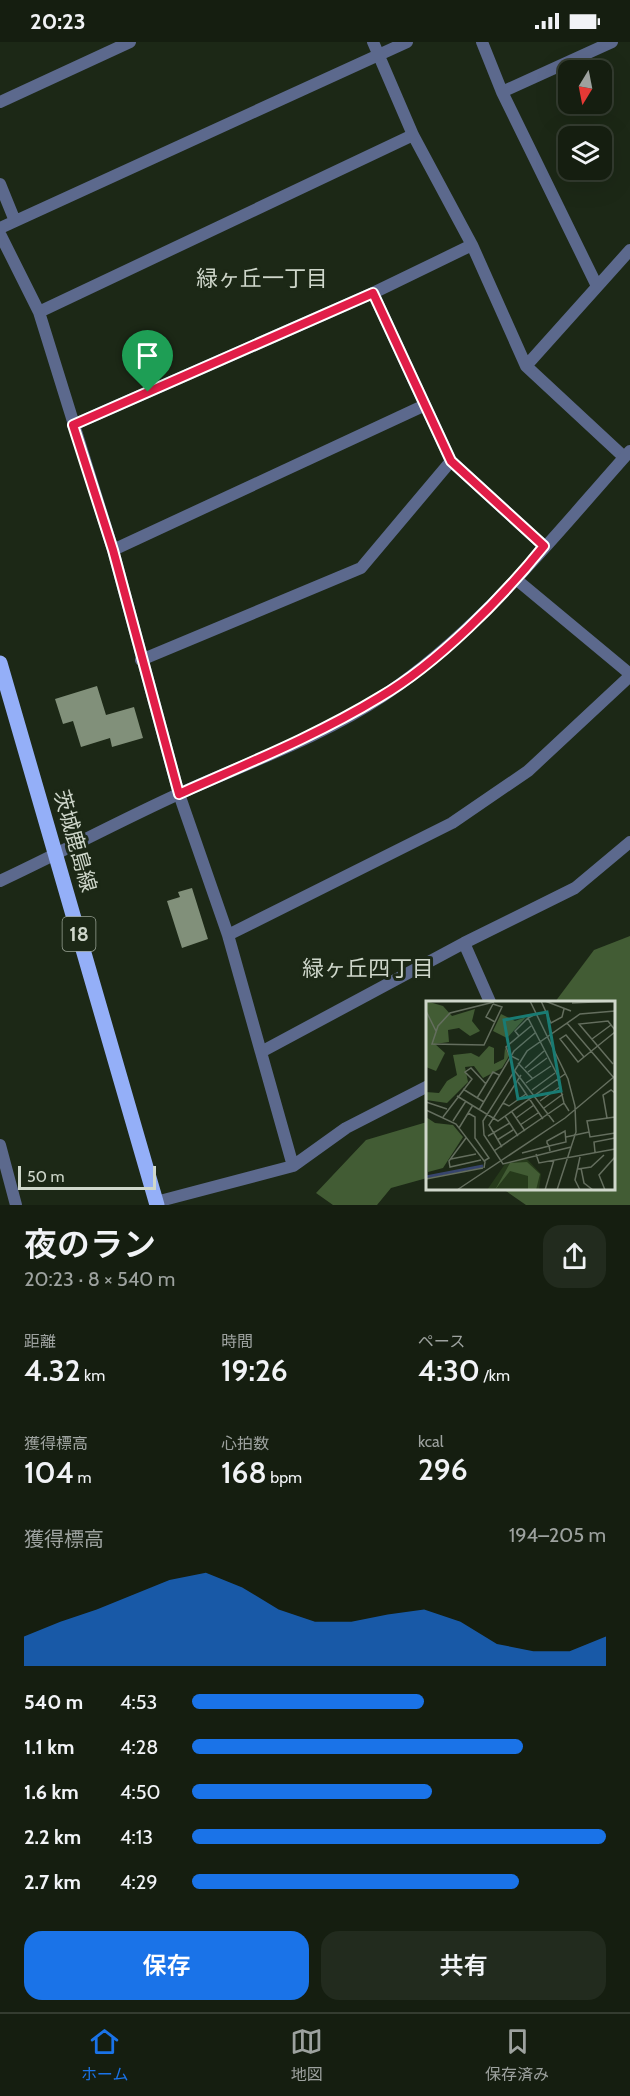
<!DOCTYPE html>
<html lang="ja">
<head>
<meta charset="utf-8">
<style>
  :root { --surface:#151e10; --page:#222b1e; --text:#f1f3f6; --muted:#9da29f; --line:#343c30; --accent:#1a73e8 }
  body { margin:0; font-family:Cabin,"Noto Sans JP",sans-serif; background:var(--page); color:var(--text); height:100vh; display:flex; flex-direction:column; font-size:22px; white-space:nowrap }
  * { box-sizing:border-box; margin:0 }
  p { font-size:20px; color:var(--muted) }
  .icon { flex:none; width:33px; height:33px; fill:none; stroke:currentColor; stroke-width:2; stroke-linecap:round; stroke-linejoin:round }
  .map { position:relative; height:1163px; overflow:hidden }
  .drawer { display:flex; flex-direction:column; background:var(--surface); flex:1 }
  .drawer>* { flex:none }
  .needle { width:39px; rotate:190deg }
  .fabs { position:absolute; left:558px; top:18px; display:grid; gap:12px }
  .fabs a { display:grid; place-items:center; width:54px; height:54px; border-radius:12px; background:var(--surface); box-shadow:0 6px 24px #0002,0 0 0 2px var(--line); font-size:30px }
  .scale { position:absolute; left:18px; bottom:15px; width:138px; box-sizing:border-box; padding-left:6px; border:3px solid #cfd7cb; border-top:0; font-size:16px; line-height:21px; white-space:nowrap; color:#cfd7cb; -webkit-text-stroke:4px #1c2816; paint-order:stroke }
  .pin { position:absolute; display:grid; place-items:center; width:51px; height:51px; color:#fff; margin:-62px -26px; border-radius:50% 50% 50% 0; rotate:-45deg; box-shadow:0 0 6px #0007 }
  .pin .icon { rotate:45deg }
  .round { display:grid; place-items:center; flex:none; width:63px; height:63px; border-radius:18px; background:var(--page) }
  .summary { display:flex; align-items:center; justify-content:space-between; height:102px; padding:0 24px }
  h1 { font-size:33px; font-weight:600; line-height:45px }
  .figures { display:grid; grid-template-columns:repeat(3,1fr); gap:9px; height:102px; padding:6px 24px }
  .figures div { display:grid; align-content:center }
  .figures b { font-size:30px; font-weight:600 }
  .figures small { font-size:16px; font-weight:400 }
  .figures p { font-size:16px }
  .chart { height:168px; padding:12px 24px }
  .chart p { display:flex; justify-content:space-between }
  .chart svg { width:100%; height:108px; margin-top:6px; fill:var(--accent); opacity:.7 }
  .primary-button { display:flex; gap:12px; margin-top:auto; padding:12px 24px }
  .primary-button a { flex:1; height:69px; border-radius:18px; background:var(--accent); color:#fff; font-size:24px; font-weight:600; line-height:69px; text-align:center }
  .primary-button a+a { background:var(--page); color:var(--text) }
  ul { padding:0 24px; list-style:none; font-size:20px }
  li { display:grid; grid-template-columns:96px 72px 1fr; align-items:center; height:45px }
  li i { height:15px; border-radius:8px; background:var(--accent) }
  .status { display:flex; justify-content:space-between; align-items:center; height:42px; padding:0 30px; background:var(--surface); direction:ltr }
  .status svg { height:16px; fill:currentColor }
  .tabs { display:flex; justify-content:space-around; align-items:center; height:84px; border-top:2px solid var(--line); background:var(--surface); font-size:16px; color:var(--muted) }
  .tabs a { display:grid; justify-items:center; gap:3px }
  .tabs .active { color:var(--accent) }
  .map>svg:first-child { display:block }
</style>
</head>
<body>
<div class="status"><b>20:23</b><svg viewBox="0 0 49 12"><path d="M0 12V9h3v3zM5 12V6h3v6zM10 12V3h3v9zM15 12V0h3v12zM26 1h20v11H26zM47 4h2v5h-2z"/></svg></div>
<div class="map">
<svg width="630" height="1163" viewBox="0 0 630 1163">
  <rect width="100%" height="100%" fill="#1c2816"/>
  <path fill="#425c34" d="M630,894V1163H526L503,1147L614,1146V960H555L594,908Z
    M427,1080V1136L391,1146L377,1163H333L316,1151L366,1098Z"/>
  <path fill="#81907a" d="M97,644L106,673L134,665L143,696L112,705L110,696L81,705L73,679L63,682L55,657Z
    M192,846L208,897L182,906L167,859L180,855L178,850Z"/>
  <g fill="none" stroke-linecap="round" stroke-linejoin="round">
    <path stroke="#5c698d" stroke-width="12" d="M373,0L413,93L472,203L526,324L624,415
      M482,0L502,50L596,242
      M502,50L612,0
      M0,60L130,0
      M0,142L15,179
      M0,186L407,0
      M0,192L39,270L113,508L179,752L228,893L293,1124L156,1160
      M373,251L451,419L544,504
      M39,270L413,93
      M526,324L630,208
      M73,383L373,251L472,203
      M113,508L423,364
      M517,538L630,632
      M141,618L361,526L451,419
      M228,893L452,781L528,729L630,634
      M464,901L490,960
      M261,1010L464,901L575,846L630,800
      M0,1103L16,1163
      M293,1124L346,1086L428,1044"/>
    <path stroke="#5c698d" stroke-width="12" d="M0,839C62,810 121,778 183,750C250,720 323,694 383,654C480,589 553,495 630,409"/>
    <path stroke="#94aff8" stroke-width="15" d="M0,621L157,1163"/>
  </g>
  <g fill="none" stroke-linecap="round" stroke-linejoin="round">
    <g stroke="#fff" stroke-width="12">
      <path id="route" d="M373,251L451,419L544,504C502,556 438,621 380,655C316,694 246,722 179,752L113,508L73,383Z"/>
    </g>
    <use href="#route" stroke="#e11d48" stroke-width="8"/>
  </g>
  <g text-anchor="middle" stroke-width="6" stroke-linejoin="round" paint-order="stroke">
    <rect fill="#1c2816" stroke="#99a295" stroke-width="1.5" x="62.5" y="875" width="33" height="34" rx="4.5"/>
    <g font-size="20" font-weight="bold" fill="#cfd7cb">
      <text x="79" y="899">18</text>
    </g>
    <g font-size="21" fill="#cfd7cb" stroke="#1c2816">
      <text transform="translate(75 799) rotate(74)" y="7">茨城鹿島線</text>
    </g>
    <g font-size="22" fill="#cfd7cb" stroke="#1c2816">
      <text x="262" y="244">緑ヶ丘一丁目</text>
      <text x="368" y="934">緑ヶ丘四丁目</text>
    </g>
  </g>
  <g transform="translate(426 959)">
    <rect width="189" height="189" fill="#1c2816"/>
    <path d="M100,157L115,173L113,189H61L79,163Z" fill="#263a1b"/>
    <path d="M0,0L17,5L26,15L49,8L46,20L54,30L44,35L33,27L22,29L23,41L9,43L19,52L10,70L0,66ZM75,13L89,20L100,16L81,37L67,30ZM63,45L68,47V63L78,58L79,47L83,55L76,67L57,77L48,65L39,66L42,81L21,102L0,99V91L13,92L21,80L31,74L27,54L45,52L53,56ZM0,116L9,122L27,124L37,136L17,167L2,171ZM101,161L114,173L110,189H102V175L84,170L69,189L84,162Z" fill="#425c34"/>
    <path fill="none" stroke="#37456d" stroke-width="3" d="M0,176L57,165"/>
    <path fill="none" stroke="#646e5e" stroke-width="1.5" d="M104,0L142,78L149,105L150,131L131,189M115,0L125,22L136,16L138,8M119,0L145,10M146,2L189,0M67,3L76,6L58,44L6,43L12,25L24,12L68,1M67,3L60,16L69,21M0,10L10,30M110,13L102,17L133,77M141,22L188,77M93,35L89,30L102,17M166,38L185,24M158,56L140,34L134,38L152,61L158,56L189,31M93,59L83,54L80,46L105,25M92,62L107,78M187,63L153,23L182,20L189,29M99,67L118,50M88,69L128,121M102,71L121,57M132,78L138,102M92,81L117,118M100,82L125,65M37,88L58,101M106,89L129,72M31,95L72,120L139,73M51,97L67,71L73,74M114,100L135,85M0,101L21,108M77,102L83,105L100,93M118,107L137,93M0,109L30,123L59,161L58,167M53,109L88,50L109,32M86,111L99,130M42,112L49,116V137L63,157L58,160M79,115L92,135M17,116L46,78L39,71L45,67L60,83M189,116L161,120L164,136L189,132M90,117L108,104M181,117L177,94L185,89L189,92M27,120L40,100M94,124L112,112M33,127L47,104M62,135L84,122M140,136L163,131M40,137L23,160L24,166L55,159M71,139L87,129M76,146L63,124L95,74M145,146L77,163L58,134L57,120L101,50L154,13L189,10M68,150L138,102L143,110M169,151L168,141L189,137M96,152L123,145L140,141L139,130L121,140V142L123,145L124,150M110,153L113,162L189,148M25,158L50,153M155,167L158,182L167,189M152,168L165,166L178,154M0,178L57,167M31,189L139,117L189,75M119,189L128,159M154,189L149,179L154,156M179,189L173,174L189,156"/>
    <path fill="#197b73" fill-opacity="0.15" stroke="#197b73" stroke-width="3" d="M121,11L135,90L92,98L78,19Z"/>
    <rect width="189" height="189" fill="none" stroke="#cfd7cb" stroke-width="3"/>
  </g>
</svg>
<div class="fabs">
<a><svg class="needle" viewBox="-14 -14 28 28"><path d="M0-13l5 13h-10z" fill="#e53935"/><path d="M0 13l5-13h-10z" fill="#9da29f"/></svg></a>
<a><svg class="icon" aria-label="layers" viewBox="0 0 24 24"><path d="M12 4l9 5-9 5-9-5zM3 14l9 5 9-5"/></svg></a>
</div>
<div class="scale">50 m</div>
<div class="pin" style="left:148px;top:350px;background:#1e9e55"><svg class="icon" aria-label="arrive" viewBox="0 0 24 24"><path d="M6 21V4h12l-3 4 3 4H6"/></svg></div>
</div>
<section class="drawer">
<div class="summary"><div><h1>夜のラン</h1><p>20:23 · 8 × 540 m</p></div><a class="round"><svg class="icon" aria-label="share" viewBox="0 0 24 24"><path d="M12 15V3M7 8l5-5 5 5M5 13v7h14v-7"/></svg></a></div>
<div class="figures">
<div><p>距離</p><b>4.32<small> km</small></b></div>
<div><p>時間</p><b>19:26</b></div>
<div><p>ペース</p><b>4:30<small> /km</small></b></div>
</div>
<div class="figures">
<div><p>獲得標高</p><b>104<small> m</small></b></div>
<div><p>心拍数</p><b>168<small> bpm</small></b></div>
<div><p>kcal</p><b>296</b></div>
</div>
<div class="chart"><p><span>獲得標高</span>194–205 m</p>
<svg viewBox="0 0 160 44" preserveAspectRatio="none"><path d="M0 44V32L10 26L20 21L30 15L40 9L50 6L60 12L70 21L80 26L90 26L100 23L110 21L120 26L130 35L140 38L150 38L160 32V44z"/></svg>
</div>
<ul>
<li><b>540 m</b>4:53<i style="width:56%"></i></li>
<li><b>1.1 km</b>4:28<i style="width:80%"></i></li>
<li><b>1.6 km</b>4:50<i style="width:58%"></i></li>
<li><b>2.2 km</b>4:13<i style="width:100%"></i></li>
<li><b>2.7 km</b>4:29<i style="width:79%"></i></li>
</ul>
<div class="primary-button"><a>保存</a><a>共有</a></div>
</section>
<nav class="tabs">
<a class="active"><svg class="icon" aria-label="home" viewBox="0 0 24 24"><path d="M3 11l9-7 9 7M6 9v11h12V9"/></svg>ホーム</a>
<a><svg class="icon" aria-label="map" viewBox="0 0 24 24"><path d="M3 6l6-2 6 2 6-2v14l-6 2-6-2-6 2zM9 4v14M15 6v14"/></svg>地図</a>
<a><svg class="icon" aria-label="saved" viewBox="0 0 24 24"><path d="M7 4h10v16l-5-4-5 4z"/></svg>保存済み</a>
</nav>
</body>
</html>
